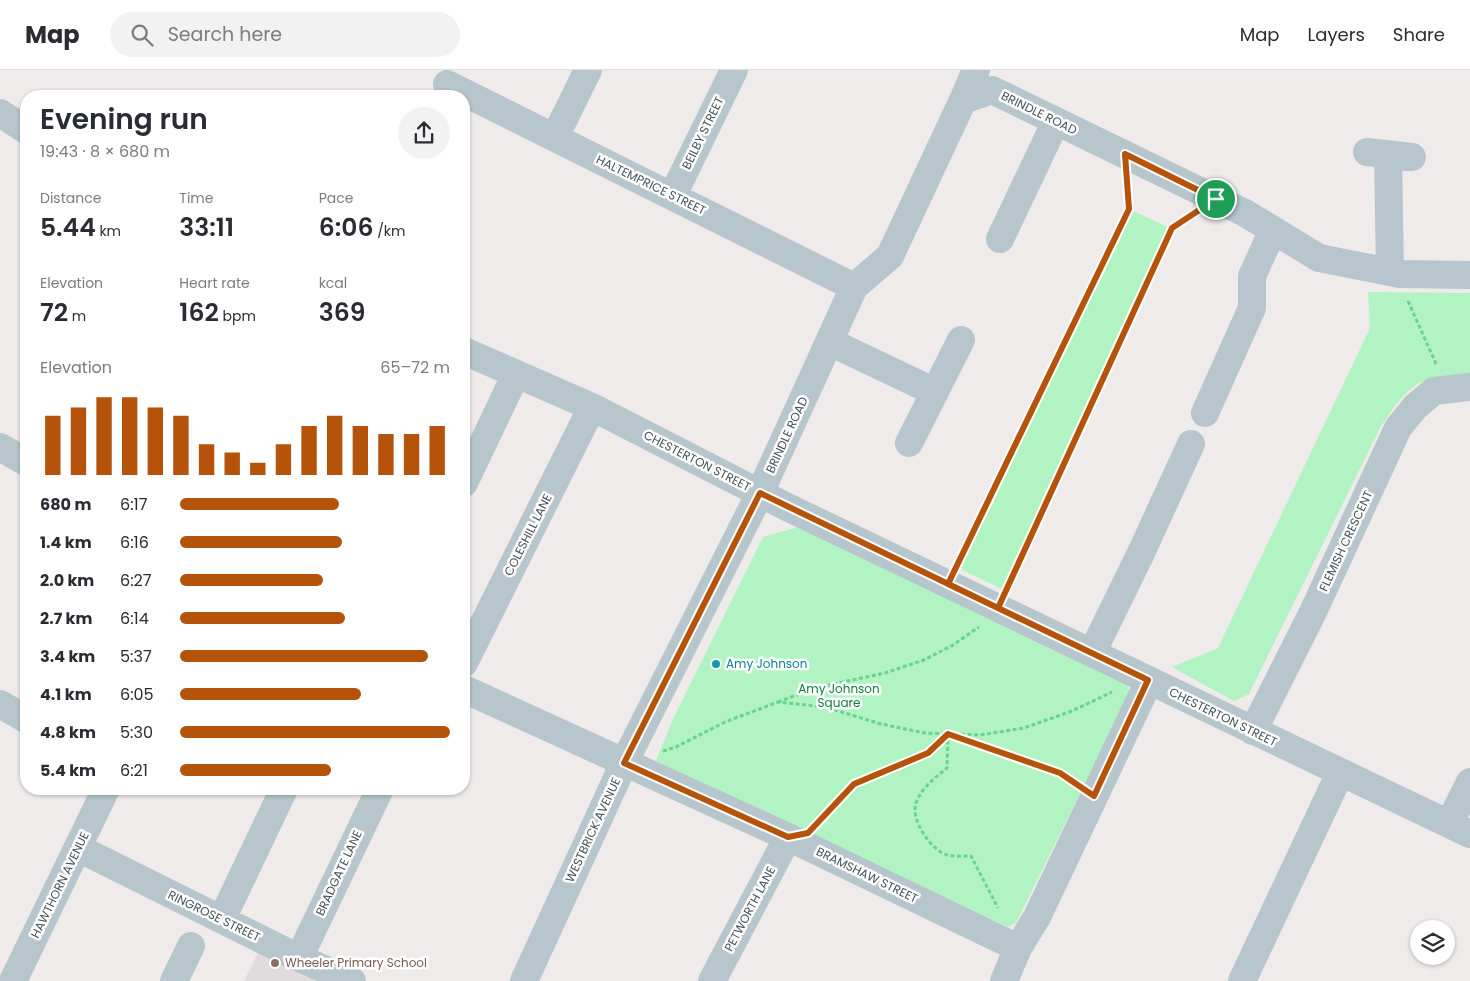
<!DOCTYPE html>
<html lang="en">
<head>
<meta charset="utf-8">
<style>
  :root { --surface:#fff; --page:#f2f2f3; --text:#2b2b33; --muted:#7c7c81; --line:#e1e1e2; --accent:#b45309 }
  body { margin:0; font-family:Poppins,sans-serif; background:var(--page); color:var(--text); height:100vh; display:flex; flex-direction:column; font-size:19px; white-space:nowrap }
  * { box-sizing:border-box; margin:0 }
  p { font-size:16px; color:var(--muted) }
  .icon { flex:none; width:28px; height:28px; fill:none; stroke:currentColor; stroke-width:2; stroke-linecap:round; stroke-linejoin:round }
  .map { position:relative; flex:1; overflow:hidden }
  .sheet { position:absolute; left:20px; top:20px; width:450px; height:705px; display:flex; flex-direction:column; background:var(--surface); border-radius:20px; box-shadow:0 1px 4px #0004 }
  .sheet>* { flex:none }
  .tools { position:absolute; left:1410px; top:850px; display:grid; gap:10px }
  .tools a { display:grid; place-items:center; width:45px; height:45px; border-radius:50%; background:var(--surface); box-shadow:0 1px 4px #0004; font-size:25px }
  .pin { position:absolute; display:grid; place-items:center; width:42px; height:42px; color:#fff; margin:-21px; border:2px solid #fff; border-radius:50%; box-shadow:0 1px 5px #0007 }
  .round { display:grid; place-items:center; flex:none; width:52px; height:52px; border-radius:26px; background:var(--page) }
  .summary { display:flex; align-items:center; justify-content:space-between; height:85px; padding:0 20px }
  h1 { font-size:28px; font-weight:600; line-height:38px }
  .stats { display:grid; grid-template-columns:repeat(3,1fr); gap:8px; height:85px; padding:5px 20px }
  .stats div { display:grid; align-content:center }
  .stats b { font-size:25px; font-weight:600 }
  .stats small { font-size:14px; font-weight:400 }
  .stats p { font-size:14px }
  .chart { height:140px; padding:10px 20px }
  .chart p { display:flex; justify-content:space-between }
  .chart svg { width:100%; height:90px; margin-top:5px; stroke:var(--accent); stroke-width:6 }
  ul { padding:0 20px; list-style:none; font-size:16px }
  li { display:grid; grid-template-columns:80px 60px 1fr; align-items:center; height:38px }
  li i { height:12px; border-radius:6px; background:var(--accent) }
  header { display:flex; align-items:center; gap:30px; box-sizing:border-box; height:70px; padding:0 25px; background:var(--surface); border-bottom:1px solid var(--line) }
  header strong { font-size:24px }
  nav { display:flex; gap:28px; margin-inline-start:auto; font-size:18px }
  .search { width:350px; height:45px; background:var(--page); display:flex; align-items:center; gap:12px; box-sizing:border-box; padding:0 18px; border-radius:28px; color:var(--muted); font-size:19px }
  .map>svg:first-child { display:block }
</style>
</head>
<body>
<header>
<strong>Map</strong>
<div class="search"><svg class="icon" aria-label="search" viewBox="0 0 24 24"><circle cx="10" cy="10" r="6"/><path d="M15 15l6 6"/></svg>Search here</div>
<nav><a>Map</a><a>Layers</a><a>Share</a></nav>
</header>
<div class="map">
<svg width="1470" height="911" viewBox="0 0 1470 911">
  <rect width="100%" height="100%" fill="#efebeb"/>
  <path fill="#e0dcdd" d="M262,875L330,911H244Z"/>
  <path fill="#b2f3c3" d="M1129,139L1172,159L1006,521L956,497Z
    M1368,222L1470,223V309C1458,309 1442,307 1430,309C1409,313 1391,341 1380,358L1249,624L1234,631L1172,597L1218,578L1370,258Z
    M805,455L1124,604L1130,622L1016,853L1008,857L956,834V833L693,710L656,691L672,651L763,467Z"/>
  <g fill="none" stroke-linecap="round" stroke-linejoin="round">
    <path stroke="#67d491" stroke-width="3" stroke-dasharray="4 2.5" stroke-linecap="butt" d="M1408,231L1437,296
      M958,492L1129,139L1127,115
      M1009,516L1172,159L1191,145
      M778,632L815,618L885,603L924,590L953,575L979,557
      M948,664L947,698C935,708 922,717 916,733C910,749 931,781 948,785C955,787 964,786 971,786L998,838
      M954,666L1060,703L1073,712
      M663,681L676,677L725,652L778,632L825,637L881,654L925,663L980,665L1024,658L1072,641L1112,622
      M818,752L854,714L928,683L948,664"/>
    <path stroke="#b7c6cd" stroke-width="28" d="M447,14L854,217
      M963,30L976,0
      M0,43L26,60
      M555,67L588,0
      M1367,82L1412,87
      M1388,85L1390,202
      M673,125L734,0
      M1000,169L1056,51
      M830,272L935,322
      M464,281L592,337L787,437L1470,764
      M1205,343L1252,238V206L1273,160
      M909,373L961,270
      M0,377L26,392
      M464,413L516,304
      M1092,583L1140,485L1191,374
      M464,593L592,337
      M464,619L788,767L1018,878L1037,847L1149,611
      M0,634L26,649
      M1253,661L1313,542L1398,358L1415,337L1434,321L1470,317
      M1449,754L1470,712
      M78,778L299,888L352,911
      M222,849L284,719
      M299,888L380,719
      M13,911L106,719
      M174,911L191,876
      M524,911L624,693L760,423L854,217L890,186L963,30L992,20L1245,143L1319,188L1400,204L1470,205
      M712,911L788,767
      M1004,911L1018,878
      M1242,911L1340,703"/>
  </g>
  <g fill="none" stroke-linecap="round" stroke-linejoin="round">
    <g stroke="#fff" stroke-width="10">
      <path id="route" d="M1216,129L1172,158L998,538L787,436L760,423L624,693L788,767L808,763L854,714L928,683L948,664L1060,703L1094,726L1148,610C1082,578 1015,546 948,514L1129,139L1125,84L1216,129"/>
    </g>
    <use href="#route" stroke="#b45309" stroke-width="6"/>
  </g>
  <circle fill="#0f9aa8" stroke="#fff" stroke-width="2" cx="716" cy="594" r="5"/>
  <circle fill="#8d6e63" stroke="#fff" stroke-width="2" cx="275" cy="893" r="5"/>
  <g text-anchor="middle" stroke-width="5" stroke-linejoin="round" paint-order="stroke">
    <g font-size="12" fill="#42525a" stroke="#fff">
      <text transform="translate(1039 43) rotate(26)" y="4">BRINDLE ROAD</text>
      <text transform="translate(703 63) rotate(-64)" y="4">BEILBY STREET</text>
      <text transform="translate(651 115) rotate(26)" y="4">HALTEMPRICE STREET</text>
      <text transform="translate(787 365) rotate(-65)" y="4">BRINDLE ROAD</text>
      <text transform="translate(697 391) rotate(27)" y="4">CHESTERTON STREET</text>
      <text transform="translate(528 465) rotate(-63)" y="4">COLESHILL LANE</text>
      <text transform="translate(1346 471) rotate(-65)" y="4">FLEMISH CRESCENT</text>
      <text transform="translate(1223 647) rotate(26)" y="4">CHESTERTON STREET</text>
      <text transform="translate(593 760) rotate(-65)" y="4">WESTBRICK AVENUE</text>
      <text transform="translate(339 803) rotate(-65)" y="4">BRADGATE LANE</text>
      <text transform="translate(867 805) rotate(26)" y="4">BRAMSHAW STREET</text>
      <text transform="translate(60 815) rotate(-64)" y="4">HAWTHORN AVENUE</text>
      <text transform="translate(750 839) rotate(-62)" y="4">PETWORTH LANE</text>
      <text transform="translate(214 846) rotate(26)" y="4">RINGROSE STREET</text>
    </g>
    <g font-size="12" fill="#0d838f" stroke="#fff" text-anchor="start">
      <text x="726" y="598">Amy Johnson</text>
    </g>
    <g font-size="12" fill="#0c8239" stroke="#fff">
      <text x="839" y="623">Amy Johnson<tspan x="839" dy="14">Square</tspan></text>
    </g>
    <g font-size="12" fill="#785e54" stroke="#fff" text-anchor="start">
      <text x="285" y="897">Wheeler Primary School</text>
    </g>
  </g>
</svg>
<div class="tools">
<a><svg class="icon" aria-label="layers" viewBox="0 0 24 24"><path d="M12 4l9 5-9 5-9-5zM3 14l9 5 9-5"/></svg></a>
</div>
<div class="pin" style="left:1216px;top:129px;background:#1e9e55"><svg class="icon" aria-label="arrive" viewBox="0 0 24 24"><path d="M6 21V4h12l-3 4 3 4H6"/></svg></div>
<section class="sheet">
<div class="summary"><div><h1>Evening run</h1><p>19:43 · 8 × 680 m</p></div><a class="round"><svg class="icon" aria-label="share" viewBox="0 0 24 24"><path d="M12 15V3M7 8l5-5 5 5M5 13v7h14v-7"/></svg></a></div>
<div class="stats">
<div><p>Distance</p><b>5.44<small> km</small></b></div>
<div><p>Time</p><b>33:11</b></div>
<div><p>Pace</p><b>6:06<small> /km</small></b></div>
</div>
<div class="stats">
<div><p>Elevation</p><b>72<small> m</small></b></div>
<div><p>Heart rate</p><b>162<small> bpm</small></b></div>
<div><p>kcal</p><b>369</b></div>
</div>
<div class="chart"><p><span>Elevation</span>65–72 m</p>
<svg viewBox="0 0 160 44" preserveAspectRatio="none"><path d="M5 44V15M15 44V11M25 44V6M35 44V6M45 44V11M55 44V15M65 44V29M75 44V33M85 44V38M95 44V29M105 44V20M115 44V15M125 44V20M135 44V24M145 44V24M155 44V20"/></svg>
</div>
<ul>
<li><b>680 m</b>6:17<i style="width:59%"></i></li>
<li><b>1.4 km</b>6:16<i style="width:60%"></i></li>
<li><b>2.0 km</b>6:27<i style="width:53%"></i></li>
<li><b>2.7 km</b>6:14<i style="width:61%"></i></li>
<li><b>3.4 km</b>5:37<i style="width:92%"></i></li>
<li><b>4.1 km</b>6:05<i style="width:67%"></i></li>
<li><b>4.8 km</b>5:30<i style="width:100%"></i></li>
<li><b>5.4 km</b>6:21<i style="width:56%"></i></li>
</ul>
</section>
</div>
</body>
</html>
